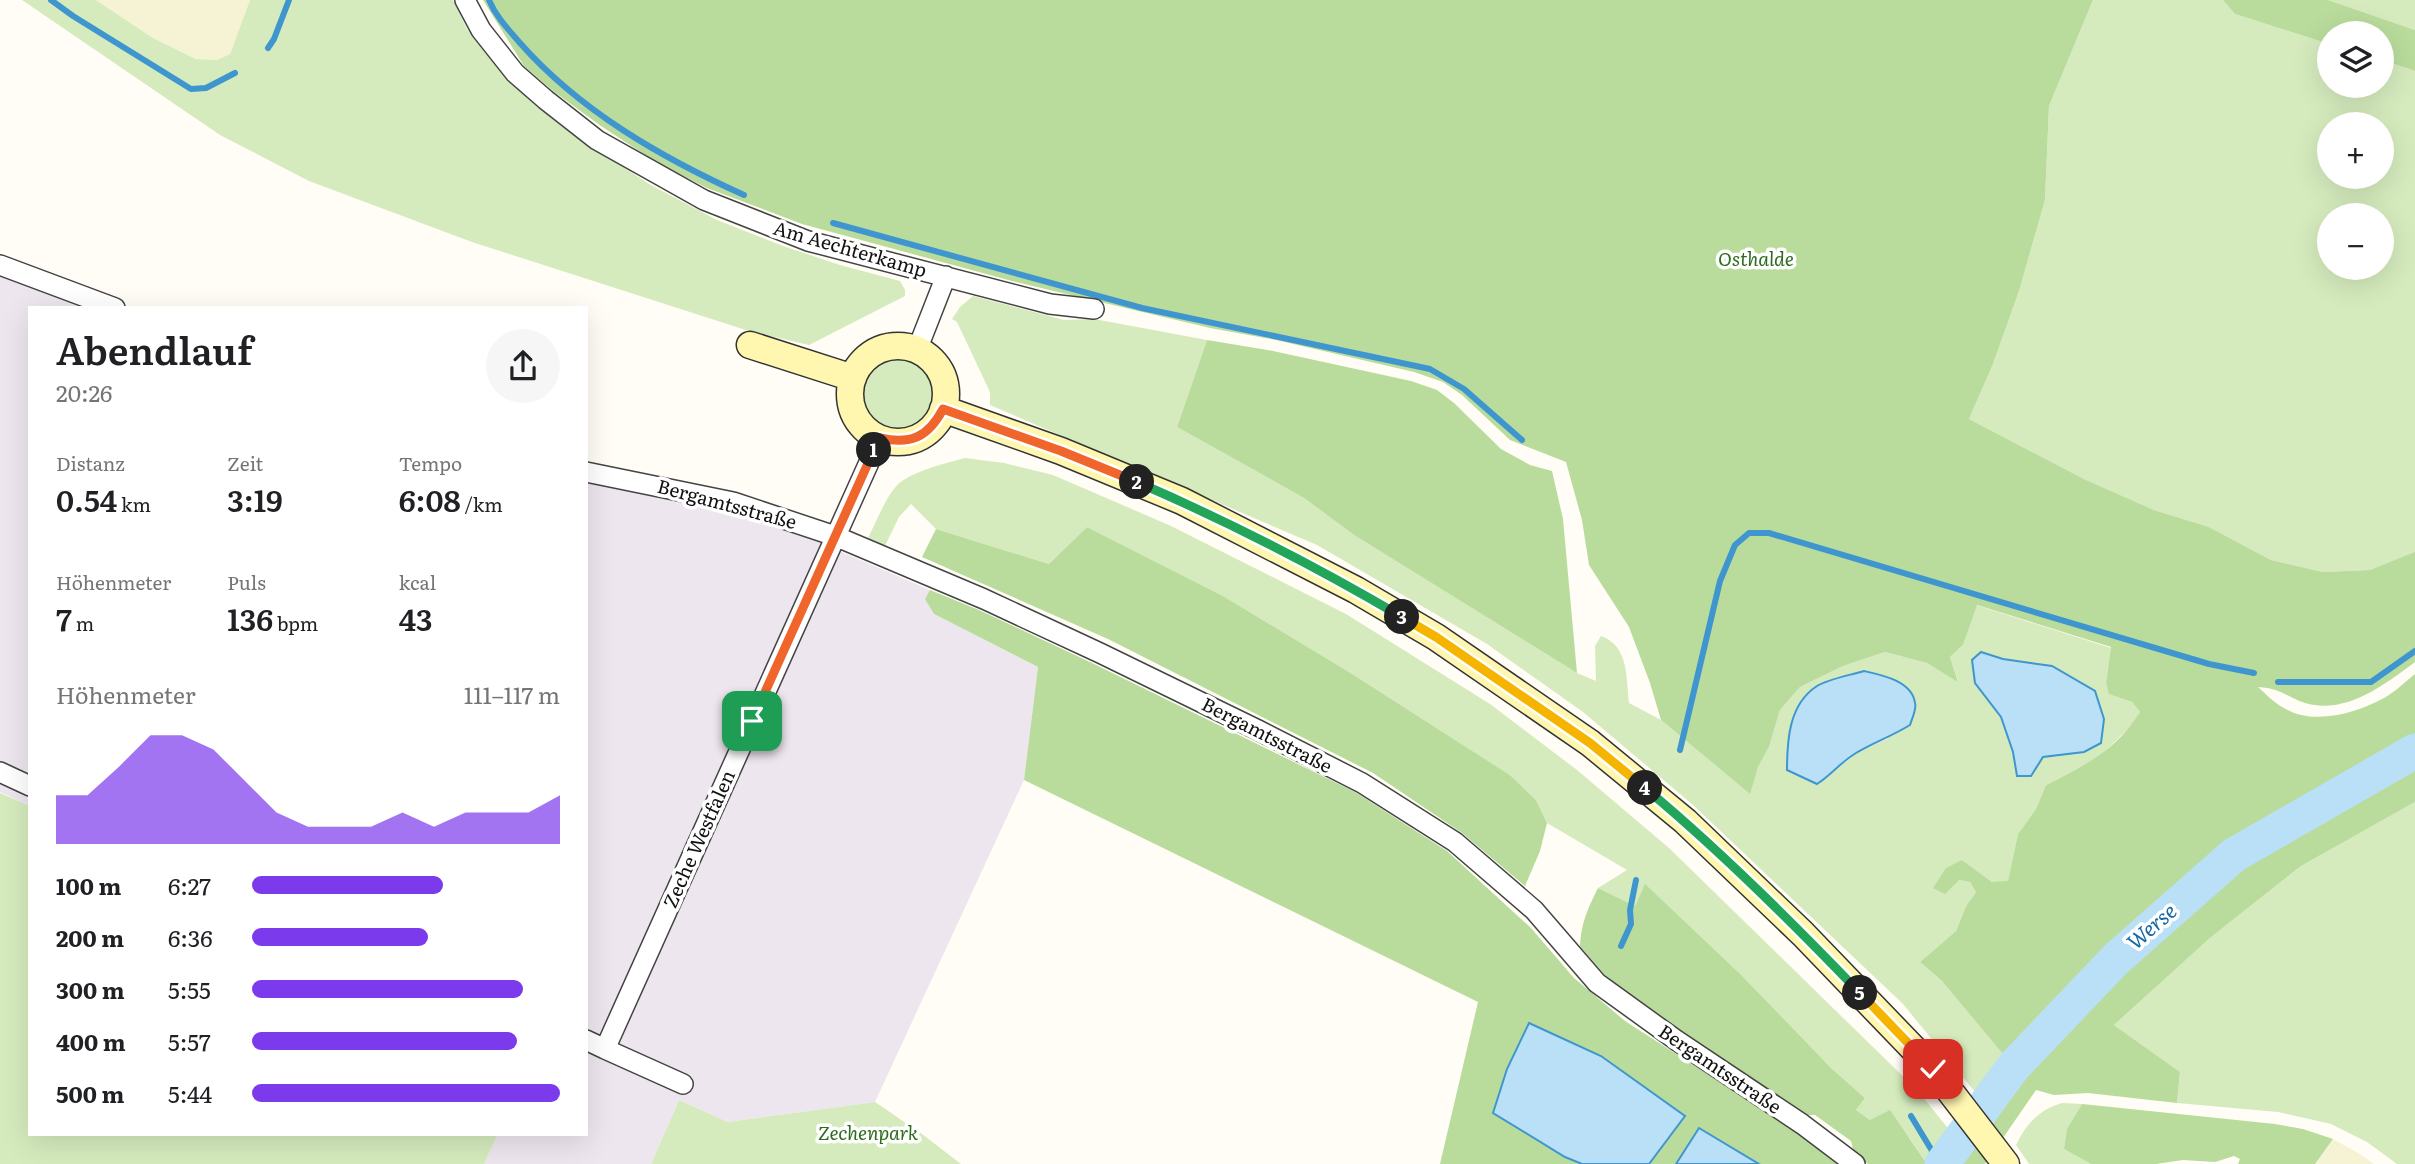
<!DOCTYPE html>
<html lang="de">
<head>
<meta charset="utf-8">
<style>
  :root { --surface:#fff; --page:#f6f6f6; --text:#202124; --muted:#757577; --accent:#7c3aed }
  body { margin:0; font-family:Literata,serif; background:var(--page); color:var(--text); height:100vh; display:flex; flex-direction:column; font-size:26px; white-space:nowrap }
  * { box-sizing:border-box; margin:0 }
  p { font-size:23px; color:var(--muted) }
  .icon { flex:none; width:38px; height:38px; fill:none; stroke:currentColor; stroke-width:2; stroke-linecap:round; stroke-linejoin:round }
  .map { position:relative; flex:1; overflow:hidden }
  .sheet { position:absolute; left:28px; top:306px; width:560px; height:830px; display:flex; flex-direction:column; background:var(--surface); border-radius:0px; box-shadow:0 7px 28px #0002 }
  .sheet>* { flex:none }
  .fabs { position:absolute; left:2317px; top:21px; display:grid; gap:14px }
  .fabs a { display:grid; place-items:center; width:77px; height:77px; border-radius:50%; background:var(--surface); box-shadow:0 7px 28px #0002; font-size:35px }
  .pin { position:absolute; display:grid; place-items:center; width:60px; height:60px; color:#fff; margin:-30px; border-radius:14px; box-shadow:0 4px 10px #0006 }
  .km { position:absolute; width:35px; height:35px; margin:-18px; border-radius:50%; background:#222; color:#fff; font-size:19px; line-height:35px; text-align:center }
  .round { display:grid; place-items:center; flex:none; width:74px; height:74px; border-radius:37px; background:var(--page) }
  .overview { display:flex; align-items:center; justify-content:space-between; height:119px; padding:0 28px }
  h1 { font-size:38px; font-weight:600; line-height:52px }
  .figures { display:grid; grid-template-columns:repeat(3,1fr); gap:10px; height:119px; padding:7px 28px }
  .figures div { display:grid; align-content:center }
  .figures b { font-size:30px; font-weight:600 }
  .figures small { font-size:19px; font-weight:400 }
  .figures p { font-size:19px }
  .chart { height:196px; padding:14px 28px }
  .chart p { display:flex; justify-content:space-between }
  .chart svg { width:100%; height:126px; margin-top:7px; fill:var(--accent); opacity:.7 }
  ul { padding:0 28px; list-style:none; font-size:23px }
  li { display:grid; grid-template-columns:112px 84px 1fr; align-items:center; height:52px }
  li i { height:18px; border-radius:9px; background:var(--accent) }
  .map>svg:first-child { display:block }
</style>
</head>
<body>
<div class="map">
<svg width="2415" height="1164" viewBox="0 0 2415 1164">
  <rect width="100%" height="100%" fill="#fffdf5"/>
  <path fill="#eee6ef" d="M0,276L91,308H30V806L0,792Z
    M586,481L731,511L793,531L930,590L926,599L934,614L1038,667L1024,780L875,1102L728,1122L679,1100L651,1164H484L498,1134H586Z"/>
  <path fill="#f6f3d4" d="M96,0H250L230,54L217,60L197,59L153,38Z
    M2333,1139L2360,1154L2374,1164H2315Z"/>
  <path fill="#d5ebbd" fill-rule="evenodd" d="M22,0H96L153,38L196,59L217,60L230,54L250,0H453L467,29L508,79L560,125L649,184L717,220L783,246L840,265L900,281L905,290V296L809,345L749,331L472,242L309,181L220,135Z
    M2093,0H2223L2235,14L2329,44V86H2382V60L2415,71V553L2370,570L2323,572L2271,560L2209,527L2154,510L2084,479L1969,419L1993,364L2019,291L2045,200L2049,106ZM2329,124H2382V177H2329ZM2329,215H2382V268H2329Z
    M2328,0H2415V30Z
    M973,296L1064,320L1094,319L1207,340L1177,427L1304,498L1354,535L1577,673L1596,681L1595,646L1601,636C1629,646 1626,677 1629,703L1661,720L1749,793L1758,767L1769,747L1780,710L1800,687L1843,666L1885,652L1927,663L1958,681L1950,657L1963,645L1976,605L2111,648L2106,683L2110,694L2132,702L2140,712L2132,725L2099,757L2046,785L2036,809L2018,834L2008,882H1992L1962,860L1959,880L1970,882L1976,892L1966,906L1956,931L1920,962L1942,981L2006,1057L1980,1098L1903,1004L1692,804L1583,712L1487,644L1317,545L990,405V392L957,322L952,319L960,307ZM1981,652L2003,659L2052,666L2084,752L2043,757L2031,776L2017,775L2013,752ZM1889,738L1856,753L1827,778L1787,745Z
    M860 394a38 38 0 1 1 76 0a38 38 0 1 1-76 0Z
    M965,458L1004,463L1053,475L1171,526L1346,614L1490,704L1577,770L1669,848L1917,1090L1955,1137L1935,1164H1927L1909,1137L1870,1120L1856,1110L1865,1098L1831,1068L1645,885L1635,906L1598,888L1627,870L1547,823L1536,800L1510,775L1349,672L1223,596L1087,527L1049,564L936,529L911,504L899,517L884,548L866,542C875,526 887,491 902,481C918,470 946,463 965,458Z
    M0,793L30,806V1134H498L484,1164H0Z
    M2415,802V1164H2397L2367,1142L2331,1124L2278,1112L2177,1103L2180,1072L2114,1025L2210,938L2301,866Z
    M679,1100L728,1122L875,1102L922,1134L961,1164H651Z
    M2062,1103L2082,1104L2067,1130L2064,1149L2091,1164H2029L2016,1145C2026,1124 2040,1109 2062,1103Z"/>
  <path fill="#b9dc9c" d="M483,0H2093L2049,106L2045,200L2019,291L1993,364L1969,419L2084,479L2154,510L2209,527L2271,560L2323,572L2370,570L2415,552V662C2384,685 2346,715 2305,703C2286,697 2281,688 2258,687C2266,694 2274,703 2284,708C2313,726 2357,713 2384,698C2395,692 2405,682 2415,674V802L2301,866L2210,938L2114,1025L2180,1072L2177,1103L2088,1093L2054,1095L2036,1090L1985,1164H1942L2013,1066L1942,981L1920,962L1956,931L1966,906L1976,892L1970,882L1959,880L1945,894L1933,888L1946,868L1962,860L1992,882L2008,881L2018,834L2036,809L2046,785C2085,765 2116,751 2140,712L2132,702L2109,694L2106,683L2111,647L1977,605L1963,645L1950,657L1958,682L1927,663L1885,652L1843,666L1800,687L1780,710L1769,747L1758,767L1750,794L1661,720L1650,683L1629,627L1589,565L1582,520L1566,462L1510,440L1462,395L1443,382L1414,372L1276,340L1210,328L1012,281L802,224L707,188L656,162L601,126L553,91L524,66Z
    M2223,0H2328L2415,30V71L2382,60V33H2329V44L2235,14Z
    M1207,340L1273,351L1411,381L1437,390L1454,403L1501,449L1530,465L1552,471L1563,519L1577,673L1354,535L1304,498L1177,427Z
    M1087,527L1223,596L1349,672L1510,775L1536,800L1547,823L1540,851L1525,886L1462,833L1373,773L1108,639L922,557L936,529L1049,564Z
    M930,590L979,610L1092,663L1355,792L1447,851L1531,928L1574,978L1625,1021L1799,1133L1842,1164H1759L1700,1128L1676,1164H1649L1685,1116L1565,1157L1582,1164H1440L1478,1002L1024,780L1038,667L934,614L925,599Z
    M1645,884L1740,974L1831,1068L1865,1098L1856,1110L1870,1120L1890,1110L1927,1164H1868L1854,1153L1851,1141L1815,1115H1801L1635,1000L1604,974L1580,946C1581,923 1588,908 1598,888L1635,906Z
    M2082,1104L2275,1124L2303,1129L2333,1139L2315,1164H2238L2240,1159L2234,1156L2215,1162L2183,1160L2156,1164H2091L2064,1149L2067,1129Z"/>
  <path fill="#b9e0f7" stroke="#3f96cf" stroke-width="2" d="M1981,652L2003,659L2052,666L2095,691L2104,719L2101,743L2084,752L2043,757L2031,776H2017L2013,752L2001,717L1975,683L1972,660Z
    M1864,671C1882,675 1912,681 1915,703C1917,709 1912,718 1910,725C1892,736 1873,743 1856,753C1841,762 1831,775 1817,784L1787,770C1787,740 1789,704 1817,686C1828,679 1851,675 1864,671Z
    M1529,1023L1601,1056L1685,1116L1649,1164H1582L1565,1157L1493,1113L1507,1069Z
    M1699,1128L1759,1164H1676Z"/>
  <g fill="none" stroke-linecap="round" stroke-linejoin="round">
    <path stroke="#3f96cf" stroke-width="6" d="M51,0L73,16L191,89L206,88L235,73
      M489,0C496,17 508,29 520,43C580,111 662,158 744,195
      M268,48L274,39L289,0
      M833,223L1142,308L1430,369L1464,389L1522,440
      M2278,682H2371L2415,651
      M1680,750L1720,581L1735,545L1749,533H1769L2209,664L2254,673
      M1621,946L1631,924L1630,910L1636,880
      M1911,1116L1940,1164"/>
    <path stroke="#b9e0f7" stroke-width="35" d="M1942,1164L2014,1066L2116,959L2234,855L2415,751"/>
    <g stroke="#444" stroke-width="22">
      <path id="street" d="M465,0L481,30L515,73L546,100L597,140L704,200L808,241L1050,304L1094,309
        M0,265L115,308
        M917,350L946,276
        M586,472L733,502L835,536L984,599L1100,653L1258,730L1362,783L1455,842L1534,910L1597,983L1676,1040L1802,1124L1855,1164
        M0,772L30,786
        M586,1040L605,1049L880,438
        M605,1049L683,1084"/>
    </g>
    <g stroke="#333" stroke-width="29">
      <path id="secondary" d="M750,345L853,378
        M850 394a48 48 0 1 1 96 0a48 48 0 1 1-96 0Z
        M943,409L1061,451L1182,501L1356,590L1436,637L1590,743L1685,821L1803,934L1933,1069L2006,1164"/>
    </g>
    <use href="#street" stroke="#fff" stroke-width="19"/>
    <use href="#secondary" stroke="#fff6b0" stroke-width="26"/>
  </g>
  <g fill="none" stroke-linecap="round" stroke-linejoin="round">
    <g stroke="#fff" stroke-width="14">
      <path id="split-1" d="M752,721L874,450"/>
    </g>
    <g stroke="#fff" stroke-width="14">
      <path id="split-2" d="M874,450L880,438C911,445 928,437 943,409L1061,451L1137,482"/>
    </g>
    <g stroke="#fff" stroke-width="14">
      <path id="split-3" d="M1137,482C1227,521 1317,567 1402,617"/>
    </g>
    <g stroke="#fff" stroke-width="14">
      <path id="split-4" d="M1402,617L1436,637L1590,743L1645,788"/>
    </g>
    <g stroke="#fff" stroke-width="14">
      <path id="split-5" d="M1645,788C1721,851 1792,922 1860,993"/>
    </g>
    <g stroke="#fff" stroke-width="14">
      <path id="split-6" d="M1860,993L1933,1069"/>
    </g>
    <use href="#split-1" stroke="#f0652b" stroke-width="9"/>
    <use href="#split-2" stroke="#f0652b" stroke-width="9"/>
    <use href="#split-3" stroke="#22a559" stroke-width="9"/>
    <use href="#split-4" stroke="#f5b400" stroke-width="9"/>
    <use href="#split-5" stroke="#22a559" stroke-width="9"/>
    <use href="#split-6" stroke="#f5b400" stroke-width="9"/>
  </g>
  <g text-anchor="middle" stroke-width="7" stroke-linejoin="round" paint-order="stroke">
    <g font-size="19" fill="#111" stroke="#fff">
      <text transform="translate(850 249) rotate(16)" y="7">Am Aechterkamp</text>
      <text transform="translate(727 504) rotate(15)" y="7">Bergamtsstraße</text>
      <text transform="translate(1267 735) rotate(27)" y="7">Bergamtsstraße</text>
      <text transform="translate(699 839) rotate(-66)" y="7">Zeche Westfalen</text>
      <text transform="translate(1720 1069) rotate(34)" y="7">Bergamtsstraße</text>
    </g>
    <g font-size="19" font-style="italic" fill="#2f6b1f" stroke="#fff">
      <text x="1756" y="266">Osthalde</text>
      <text x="868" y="1140">Zechenpark</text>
    </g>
    <g font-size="21" font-style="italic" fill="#1768a6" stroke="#fff">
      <text transform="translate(2152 927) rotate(-41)" y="7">Werse</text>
    </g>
  </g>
</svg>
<div class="fabs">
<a><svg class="icon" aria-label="layers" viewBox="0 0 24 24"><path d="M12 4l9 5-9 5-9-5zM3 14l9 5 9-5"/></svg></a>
<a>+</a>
<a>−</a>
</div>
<div class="pin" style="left:752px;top:721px;background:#1e9e55"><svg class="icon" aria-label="arrive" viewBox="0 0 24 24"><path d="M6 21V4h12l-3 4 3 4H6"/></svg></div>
<div class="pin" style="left:1933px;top:1069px;background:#d93025"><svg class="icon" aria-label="check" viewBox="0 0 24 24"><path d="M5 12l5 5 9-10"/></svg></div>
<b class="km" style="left:874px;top:450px">1</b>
<b class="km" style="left:1137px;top:482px">2</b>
<b class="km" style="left:1402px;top:617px">3</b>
<b class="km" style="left:1645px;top:788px">4</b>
<b class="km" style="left:1860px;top:993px">5</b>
<section class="sheet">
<div class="overview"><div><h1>Abendlauf</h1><p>20:26</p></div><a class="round"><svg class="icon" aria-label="share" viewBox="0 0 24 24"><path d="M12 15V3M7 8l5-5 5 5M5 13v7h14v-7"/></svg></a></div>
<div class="figures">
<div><p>Distanz</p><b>0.54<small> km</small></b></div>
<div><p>Zeit</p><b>3:19</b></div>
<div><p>Tempo</p><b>6:08<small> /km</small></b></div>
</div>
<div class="figures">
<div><p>Höhenmeter</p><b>7<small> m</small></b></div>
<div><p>Puls</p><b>136<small> bpm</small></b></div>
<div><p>kcal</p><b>43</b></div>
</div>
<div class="chart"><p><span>Höhenmeter</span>111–117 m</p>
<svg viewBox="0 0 160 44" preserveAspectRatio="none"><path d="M0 44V27L10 27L20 17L30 6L40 6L50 11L60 22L70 33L80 38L90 38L100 38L110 33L120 38L130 33L140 33L150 33L160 27V44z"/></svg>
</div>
<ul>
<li><b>100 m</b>6:27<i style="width:62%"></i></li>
<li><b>200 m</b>6:36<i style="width:57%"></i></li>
<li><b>300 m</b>5:55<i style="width:88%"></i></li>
<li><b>400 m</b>5:57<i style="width:86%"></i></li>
<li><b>500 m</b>5:44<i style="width:100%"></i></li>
</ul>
</section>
</div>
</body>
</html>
